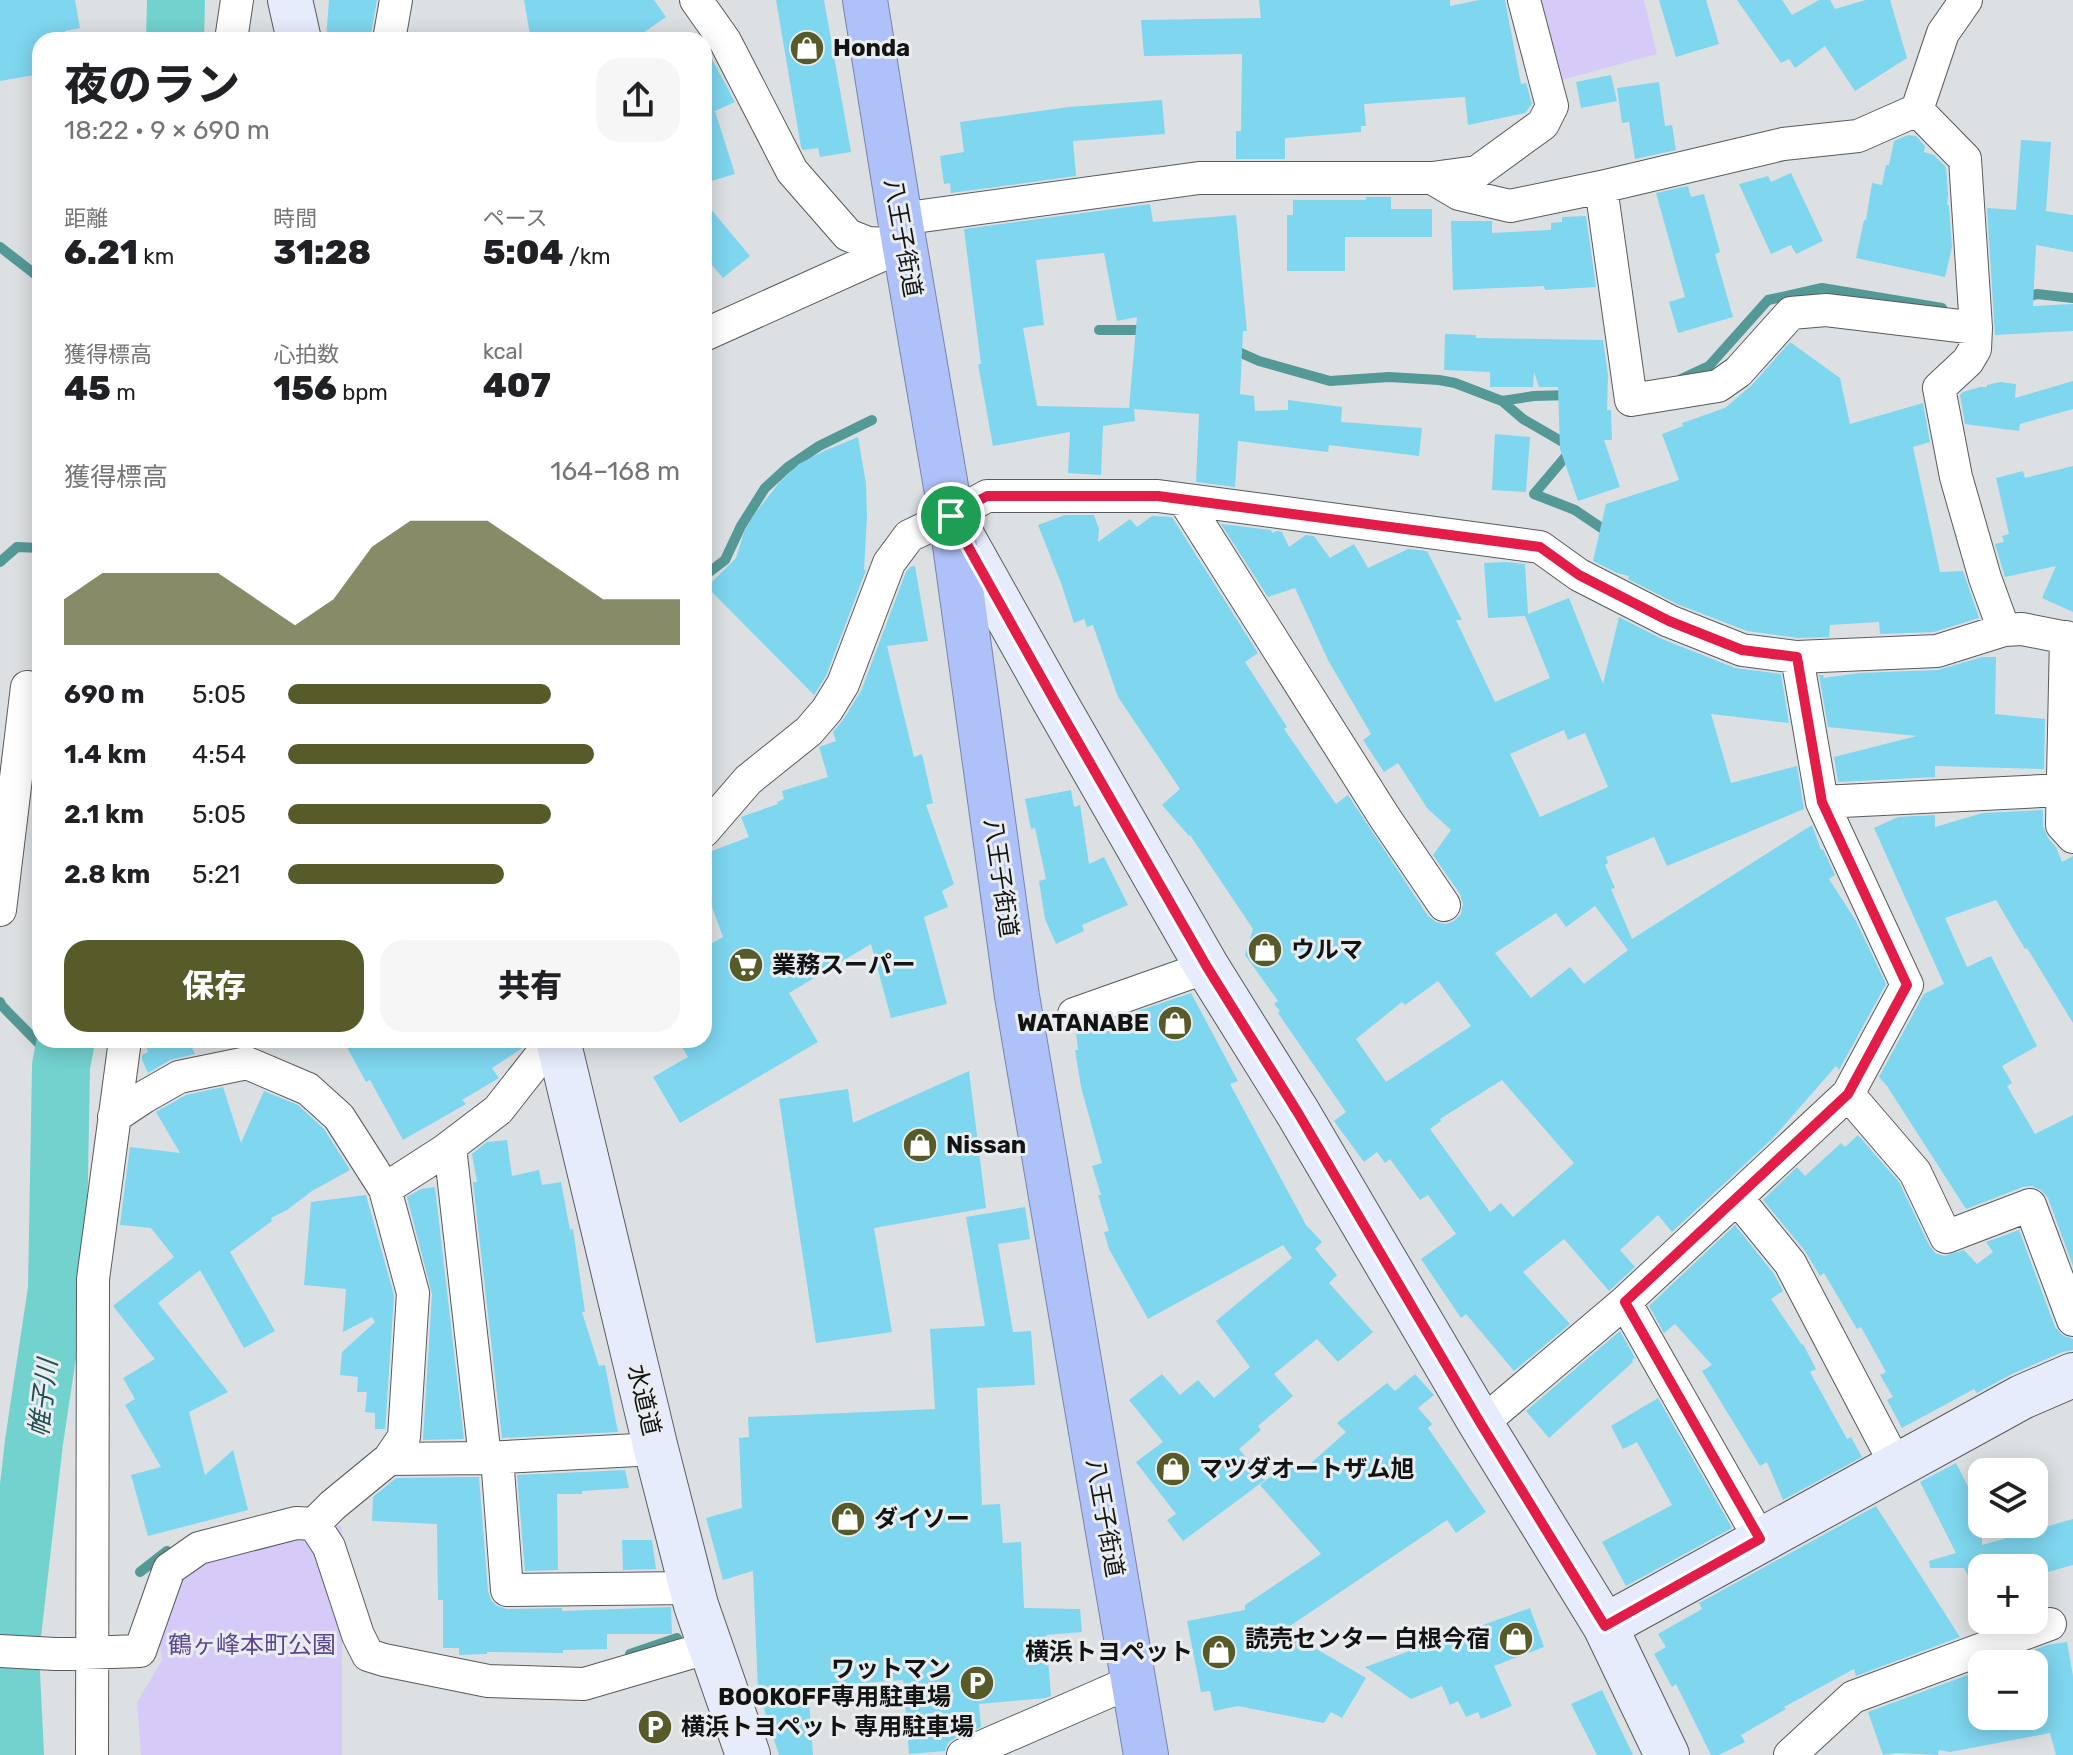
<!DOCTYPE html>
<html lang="ja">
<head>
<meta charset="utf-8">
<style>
  :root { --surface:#fff; --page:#f6f6f6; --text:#202124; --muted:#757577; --accent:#565b29 }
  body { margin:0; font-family:Rubik,"Noto Sans JP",sans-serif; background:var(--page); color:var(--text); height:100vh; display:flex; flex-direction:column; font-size:30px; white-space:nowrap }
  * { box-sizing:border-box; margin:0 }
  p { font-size:26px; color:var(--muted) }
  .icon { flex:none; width:44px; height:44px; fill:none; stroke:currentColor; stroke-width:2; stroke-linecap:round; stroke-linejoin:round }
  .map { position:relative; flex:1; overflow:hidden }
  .details { position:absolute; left:32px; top:32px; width:680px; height:1016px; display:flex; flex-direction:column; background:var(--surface); border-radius:24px; box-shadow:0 4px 20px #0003 }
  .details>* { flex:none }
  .tools { position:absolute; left:1968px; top:1458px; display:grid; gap:16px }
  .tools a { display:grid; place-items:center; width:80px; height:80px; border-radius:16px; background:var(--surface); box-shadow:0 4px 20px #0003; font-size:40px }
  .pin { position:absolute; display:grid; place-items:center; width:68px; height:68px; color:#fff; margin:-34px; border:4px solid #fff; border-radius:50%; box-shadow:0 2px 8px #0007 }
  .round { display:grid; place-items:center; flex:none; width:84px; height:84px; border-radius:24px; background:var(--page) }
  .summary { display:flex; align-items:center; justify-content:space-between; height:136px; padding:0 32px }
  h1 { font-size:44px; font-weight:800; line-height:60px }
  .figures { display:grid; grid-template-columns:repeat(3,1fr); gap:12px; height:136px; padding:8px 32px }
  .figures div { display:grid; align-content:center }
  .figures b { font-size:34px; font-weight:800 }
  .figures small { font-size:22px; font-weight:400 }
  .figures p { font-size:22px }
  .chart { height:224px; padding:16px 32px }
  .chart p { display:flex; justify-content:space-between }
  .chart svg { width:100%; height:144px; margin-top:8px; fill:var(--accent); opacity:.7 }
  .primary-button { display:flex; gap:16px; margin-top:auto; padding:16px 32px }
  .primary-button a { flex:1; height:92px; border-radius:24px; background:var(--accent); color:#fff; font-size:32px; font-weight:800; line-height:92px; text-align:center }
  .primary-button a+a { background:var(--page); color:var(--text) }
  ul { padding:0 32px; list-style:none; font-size:26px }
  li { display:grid; grid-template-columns:128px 96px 1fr; align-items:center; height:60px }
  li i { height:20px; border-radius:10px; background:var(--accent) }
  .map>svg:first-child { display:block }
</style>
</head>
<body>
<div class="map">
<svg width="2073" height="1755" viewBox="0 0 2073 1755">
  <rect width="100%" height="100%" fill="#dde0e2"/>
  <path fill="#d6cbf8" d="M1530,0H1644L1657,54L1554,82Z
    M342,1525V1755H141L137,1702L162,1660L158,1633L177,1586L209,1557Z"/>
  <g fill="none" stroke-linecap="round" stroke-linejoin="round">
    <path stroke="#559996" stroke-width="10" d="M0,247L40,278
      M2024,298L2037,294L2073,298
      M1099,330H1148
      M1232,349L1259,361L1330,381L1389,377L1439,380L1455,383L1502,401L1534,396L1571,395
      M1681,379L1709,366L1768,300L1822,288L1942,308
      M1502,401L1523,419L1573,448L1534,494L1575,510L1609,533
      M0,562L17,547L40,548
      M704,576L725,560L741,526L765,488L788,467L819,446L872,420
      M0,1002L2,1006L61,1066
      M140,1572L167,1551
      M630,1654L677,1638"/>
    <path stroke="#72d2ce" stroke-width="58" d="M175,40L176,0
      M15,1755L10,1653L34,1442L57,1289L61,1066L66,1040"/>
  </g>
  <path fill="#7ed6ef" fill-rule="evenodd" d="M0,0H75L80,28L65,31L66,40H40V74L0,81Z
    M329,0H377L370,40H326Z
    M524,0H654L666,17L633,40H531Z
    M776,0H824L851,152L820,157L818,148L803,150L801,147Z
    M1259,0H1450V6L1479,0H1505L1521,84L1526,83L1532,104L1525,113L1468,125L1465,97L1364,104L1366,126H1361V132L1285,138V159H1236V131H1241L1242,54L1144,56L1141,20L1261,18Z
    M1659,0H1706L1719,44L1676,57Z
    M1737,0H1782L1792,15L1819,0H1830L1835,9L1866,0H1890L1907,58L1855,91L1825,46L1795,68L1789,59L1781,63Z
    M704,44L735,102L715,111L735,174L704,183Z
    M1611,75L1617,101L1581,108L1576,82Z
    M1659,82L1665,126L1672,125L1676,150L1635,159L1629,122L1622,123L1617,88Z
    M1162,100L1165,134L1073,141L1076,176L951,193L950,183L944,184L940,156L964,152L960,122L1069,107Z
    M1908,135L1916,136L1925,146L1924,152L1934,155L1946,167L1948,194L1947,205H1949L1952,247L1945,277L1856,258L1864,220H1866L1872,183L1882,185L1886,165H1889L1894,141Z
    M2021,140L2051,142L2046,211L2073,215V252L2036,245L2033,306L2073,304V331L1995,335L1987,208L2016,210Z
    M1791,173L1823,241L1796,254L1791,245L1771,254L1739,184L1768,176L1771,182Z
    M1688,186L1691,197L1704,194L1720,252L1715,254L1733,317L1678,333L1669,302L1685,297L1656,193Z
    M1366,197H1391V209H1432V237H1345V271H1287V215H1293V200H1366Z
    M704,201L750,256L723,278L704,256Z
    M1150,204L1153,222L1236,215L1247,331H1243L1240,394L1254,396L1255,411L1288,410V400L1342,407L1341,422L1422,428L1419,456L1329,445L1328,452L1238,441L1235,487L1196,482L1199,414L1134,409L1135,421L1103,426L1101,475L1068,473L1070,432L993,446L978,364H981L964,229ZM1104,253L1117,321L1137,317L1129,408L1037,406L1023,328L1044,325L1036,260Z
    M1586,216L1596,287L1545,290L1544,286L1453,290L1451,221H1492V233L1551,230V223L1562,222V217Z
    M1445,334L1476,335V338L1603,340L1608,375L1607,410H1611L1612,440H1604L1620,487L1578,501L1560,449L1558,387H1539L1534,372L1533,387H1490V372L1444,370Z
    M1790,342L1840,378L1850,424L1923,403L1930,442L1913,447L1940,572L1963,571L1979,618L1934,632L1880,634L1879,622L1830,625L1829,637L1798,638L1747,631L1677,604L1628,579L1629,576L1617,573L1593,561L1606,504L1679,480L1662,434L1683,426L1682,423L1725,408L1752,385Z
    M2073,381V409L2020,424L2019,431L1965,424L1960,395L1963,392L1980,387H1987V385L2000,382L2016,384L2015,398Z
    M1495,434L1530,437L1526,492L1492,490Z
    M858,437L866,484L867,517L864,570H866L826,676L814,695L707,587L736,558L744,532L753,516L779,483L799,464L824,451Z
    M2073,466V612L2042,598L2056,566L2005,577L1995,544L2004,542L2002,536L2009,534L1996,478L2023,471L2025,478Z
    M1065,515H1094L1099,529L1098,542L1130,519L1137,527L1152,516L1172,517L1258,653L1245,662L1287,727L1284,729L1336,804L1348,795L1428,916L1436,922L1446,924L1454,921L1461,914L1463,904L1460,894L1433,855L1451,830L1427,808L1398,763L1384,772L1363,740L1371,734L1328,660L1295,588L1268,597L1221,524L1271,530L1272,533L1277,531L1282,532L1289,547L1306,535L1314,536L1330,558L1354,544L1368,568L1408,549L1427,551L1462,620H1456L1495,702L1550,678L1525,616L1488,618L1484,563L1506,562L1525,564L1528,614L1569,598L1603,684L1619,617L1662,639L1735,668L1781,674L1789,723L1711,714L1731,783L1797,766L1804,809L1667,866L1654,837L1606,857L1608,863L1605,865L1615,888L1611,889L1632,939L1812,825L1821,850L1823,849L1835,875L1829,879L1856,921L1886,984L1839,1070L1836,1066L1772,1139L1672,1232L1658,1215L1620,1250L1635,1267L1609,1291L1564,1239L1523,1272L1570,1324L1514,1371L1466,1314L1461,1318L1421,1259L1456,1234L1428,1195L1420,1200L1390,1159L1385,1163L1377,1152L1364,1162L1334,1121L1346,1112L1278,1013L1280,1011L1274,1004L1278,1001L1245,955L1253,929L1190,835L1189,836L1162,805L1180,789L1118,697L1093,625L1087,627L1084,619L1074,623L1061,583L1038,525ZM1564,730L1568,740L1585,733L1608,787L1540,817L1510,754ZM1595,906L1628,950L1584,984L1570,967L1531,998L1495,953L1556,913L1566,927ZM1438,981L1471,1026L1386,1082L1356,1039L1402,1002L1405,1005ZM1502,1080L1574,1163L1513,1217L1501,1203L1490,1212L1430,1129L1441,1121L1440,1119Z
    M915,566L928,641L887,646L914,757L922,754L933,803L926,805L954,884L942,891L948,907L924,917L947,1004L891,1018L871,944L789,993L818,1042L680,1123L653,1077L688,1057L678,1040H704V948L723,937L704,885V854L749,837L741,817L778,804L777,802L784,799L782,791L828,777L819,747L836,741L833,732L843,720L861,691L906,572L910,567Z
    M1982,657H1996L1995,714L2045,719L2044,769L1935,766V777L1838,782L1834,757L1917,736L1828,727L1819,675H1824L1823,678L1860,673L1938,670Z
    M1071,790L1074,807L1080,805L1089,864L1104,857L1128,905L1082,925L1084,931L1056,944L1045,919L1039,881L1046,879L1035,828L1031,829L1025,799Z
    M2043,810V826L2048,838L2056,847L2062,862L2073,856V1023L2027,948L2025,949L1996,900L1945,918L1967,967L1991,956L2037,1046L2002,1066L2012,1083L2007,1086L2035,1134L2073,1115V1266L2048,1198L2041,1190L2032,1186L2023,1187L1966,1209L1887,1086L1879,1077L1924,994L1944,984L1874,828L1898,817L1935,815V827L1983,813Z
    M1191,993L1238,1081L1230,1084L1306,1225L1322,1242L1315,1249L1337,1275L1329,1283L1373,1332L1338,1362L1317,1339L1274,1374L1293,1396L1258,1426L1261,1430L1239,1449L1265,1480L1183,1541L1167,1520L1176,1514L1136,1462L1163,1442L1129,1400L1162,1374L1180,1395L1198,1380L1214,1398L1250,1367L1216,1321L1292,1258L1283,1245L1148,1319L1109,1249L1104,1232L1109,1231L1098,1195H1101L1092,1166L1102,1163L1081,1087L1075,1050H1078L1076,1032Z
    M144,1040H188L195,1054L170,1060L148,1073L142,1060V1055L148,1052Z
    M343,1040H529L521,1049L492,1068L499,1078L462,1100L466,1104L403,1140L370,1080L366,1082Z
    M969,1071L986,1208L874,1228L892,1332L816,1343L779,1099L848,1089L853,1123Z
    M223,1087L241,1143L264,1091L298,1105L324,1129L350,1170L312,1191L287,1210L271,1218L272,1221L230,1252L275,1331L244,1348L200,1270L158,1303L228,1392L189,1412L205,1475L233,1450L248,1510L148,1536L131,1475L161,1467L125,1405L135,1399L123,1378L155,1359L113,1306L174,1257L151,1228L120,1225L130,1147L180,1153L156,1112L186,1095Z
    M1858,1135L1899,1182L1929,1245L1935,1253L1944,1256L1964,1250L1977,1264L1993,1252L1986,1242L2019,1230L2055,1327L2062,1335L2073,1339V1350L2063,1352L2012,1374L1977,1393L1974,1389L1902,1428L1887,1400L1893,1397L1880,1375L1886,1372L1861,1327L1857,1329L1824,1273L1820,1276L1805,1251L1763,1200L1797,1167L1805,1176L1841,1143L1845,1147Z
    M507,1140L512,1176L539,1170L542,1185L561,1182L570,1230L573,1229L585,1312H582L599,1366L605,1365L618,1432L502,1438L473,1182H477L472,1154L487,1142Z
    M435,1187L464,1439L423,1440L432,1294L407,1197L421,1189Z
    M366,1195L394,1295L385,1432V1429H375V1413L365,1412L367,1392H357L358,1377L340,1375L342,1352L375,1322L372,1317L343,1332L346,1289L304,1285L311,1202Z
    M1025,1207L1030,1239L998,1244L1013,1332L1031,1331L1035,1385L977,1388L982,1505L1000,1504L1003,1543L1021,1542L1024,1608L1080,1609L1082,1632L1046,1635L1051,1696L1046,1698L979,1704L981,1727L955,1738L948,1743L945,1751L909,1754L903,1680L808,1687L813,1755H779L758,1690L753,1571L723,1580L706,1518L742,1508L739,1438L749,1437L748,1417L935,1409L930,1329L985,1326L966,1217Z
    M1735,1225L1774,1274L1783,1291L1771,1299L1802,1345L1803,1344L1816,1369L1810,1372L1847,1439L1851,1437L1862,1457L1783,1500L1767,1462L1760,1466L1702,1371L1712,1365L1675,1324L1664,1333L1649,1306Z
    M1620,1331L1635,1358L1632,1360L1633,1362L1549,1438L1526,1411Z
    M1415,1374L1434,1395L1418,1408L1432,1424L1428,1428L1486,1512L1456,1533L1447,1520L1284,1630L1366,1678L1342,1718L1331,1712L1324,1723L1238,1706L1214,1711L1210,1691L1201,1692L1187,1621L1245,1610V1605L1321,1554L1260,1485L1290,1461L1300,1473L1346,1432L1337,1423L1387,1383L1395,1391Z
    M1658,1398L1732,1528L1626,1586L1602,1542L1672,1505L1637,1442L1623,1449L1611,1426Z
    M1956,1463L1982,1514V1545L2073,1519V1565L2034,1576V1568H1982V1603L1964,1568H1930L1929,1561L1956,1553L1920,1482Z
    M625,1470L629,1488L582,1491V1494H557L558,1570L525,1571L517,1475Z
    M479,1477L488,1591L491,1600L497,1606L507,1609L562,1608V1611L671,1607L672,1634H607V1649L563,1650V1653L487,1652V1654L459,1655V1648H443V1600H438L437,1524L372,1521L373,1497L396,1478Z
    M1876,1506L1960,1637L1856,1676L1854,1669L1784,1707L1786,1709L1741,1735L1745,1742L1719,1755H1711L1676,1684L1672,1687L1654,1654L1666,1647L1658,1634L1702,1609L1699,1603Z
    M622,1540H652L656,1569L623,1570Z
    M1530,1608L1544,1647L1494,1666L1512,1706L1481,1719L1478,1712L1466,1717L1458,1701L1450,1705L1442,1686L1411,1699L1365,1667Z
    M2067,1642L2073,1676V1755H2056L2050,1733L1950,1752L1939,1750L1938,1755L1897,1753L1883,1755L1868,1712L1981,1670L1982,1716H2034V1650L2047,1645Z
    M1602,1690L1633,1755H1597L1571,1704Z"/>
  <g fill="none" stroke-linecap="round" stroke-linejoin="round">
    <g stroke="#585a5c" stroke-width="34">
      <path id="street" d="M696,0L725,41L792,171L848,235L868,243L904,245
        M231,40L237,0
        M389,40L396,0
        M1917,110L1965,159L1976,328L1975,349L1968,361L1939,388L1956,477L1985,578L2004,630
        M1432,178L1459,194L1510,206L1601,187L1783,144L1858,136L1917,110L1943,33L1966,0
        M1601,187L1631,400L1718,386L1738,372L1791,313L1826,310L1976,328
        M900,219L1199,178H1432L1477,172L1543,124L1552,106L1524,0
        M704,335L902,246
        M1184,500L1385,818L1444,905
        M2066,637L2062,825L2073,837
        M1822,802L2062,790
        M704,831L748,780L809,731L827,710L843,684L889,563L909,536L951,516L987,496H1158L1540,547L1579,575L1669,621L1742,650L1797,657L1937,651L2004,630L2022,629L2073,639
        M0,910L27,687
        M1074,1014L1207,967
        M1848,1094L1915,1172L1946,1237L2030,1205L2073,1320
        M114,1117L144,1097L179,1077L247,1063L308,1089L339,1117L385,1189L413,1293L404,1437L389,1459
        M450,1147L485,1458
        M385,1189L444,1151L498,1110L553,1040
        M1737,1198L1790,1263L1896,1465
        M1625,1302L1760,1539
        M1481,1424L1625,1302L1848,1094L1907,985L1822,802L1797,657
        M497,1457L507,1590L692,1588
        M314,1524L333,1505L389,1459L485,1458L656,1449
        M0,1651L55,1654L140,1651L169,1569L199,1548L296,1523L314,1524L329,1547L358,1635L368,1655L384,1660L488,1681L584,1684L710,1647
        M92,1755L93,1279L125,1040
        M963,1755L1133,1681
        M1790,1755L1853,1697L2050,1624"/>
    </g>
    <g stroke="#585a5c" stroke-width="46">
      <path id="secondary" d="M290,0L299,40
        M952,518L1054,700L1207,967L1298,1113L1481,1424L1605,1626L1667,1755
        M558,1040L656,1449L696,1605L748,1755
        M1605,1626L2022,1397L2073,1375"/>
    </g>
    <g stroke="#7884a8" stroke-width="46">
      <path id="highway" d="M865,0L900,219L951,516L1017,996L1146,1755"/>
    </g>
    <use href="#street" stroke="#fff" stroke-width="32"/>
    <use href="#secondary" stroke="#e7ecfd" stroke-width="44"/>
    <use href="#highway" stroke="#afc1f9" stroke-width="44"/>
  </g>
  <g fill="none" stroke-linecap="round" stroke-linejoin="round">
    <g stroke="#fff" stroke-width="16">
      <path id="route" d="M987,496H1158L1540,547L1579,575L1669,621L1742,650L1797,657L1822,802L1907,985L1848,1094L1625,1302L1760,1539L1605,1626L1481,1424L1298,1113L1207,967L1054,700L951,516Z"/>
    </g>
    <use href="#route" stroke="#e11d48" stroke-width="10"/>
  </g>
  <defs>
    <g id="shop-disc" transform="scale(1.8)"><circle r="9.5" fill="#565b29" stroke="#eaedf0"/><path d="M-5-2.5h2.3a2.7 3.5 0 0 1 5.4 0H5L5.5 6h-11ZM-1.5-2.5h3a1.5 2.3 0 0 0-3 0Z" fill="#fff"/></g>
    <g id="supermarket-disc" transform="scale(1.8)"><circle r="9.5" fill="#565b29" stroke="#eaedf0"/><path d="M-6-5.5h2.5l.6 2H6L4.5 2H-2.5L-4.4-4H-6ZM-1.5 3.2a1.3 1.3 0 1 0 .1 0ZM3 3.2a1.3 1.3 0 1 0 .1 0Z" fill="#fff"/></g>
    <g id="parking-disc" transform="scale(1.8)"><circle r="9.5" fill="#565b29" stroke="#eaedf0"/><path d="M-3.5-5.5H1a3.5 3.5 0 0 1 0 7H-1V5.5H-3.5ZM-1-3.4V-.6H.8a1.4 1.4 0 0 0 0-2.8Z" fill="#fff"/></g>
  </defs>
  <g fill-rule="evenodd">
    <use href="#shop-disc" x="807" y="48"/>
    <use href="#shop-disc" x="1265" y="950"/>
    <use href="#supermarket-disc" x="746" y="965"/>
    <use href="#shop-disc" x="1175" y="1023"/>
    <use href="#shop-disc" x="920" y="1145"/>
    <use href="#shop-disc" x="1173" y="1469"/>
    <use href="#shop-disc" x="848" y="1519"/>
    <use href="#shop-disc" x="1516" y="1639"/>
    <use href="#shop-disc" x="1219" y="1652"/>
    <use href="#parking-disc" x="977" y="1683"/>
    <use href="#parking-disc" x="655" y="1727"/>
  </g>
  <g text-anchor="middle" stroke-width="6" stroke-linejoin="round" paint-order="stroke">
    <g font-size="24" font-weight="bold" fill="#121313" stroke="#eaedf0" text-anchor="start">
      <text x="833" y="56">Honda</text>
      <text x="1291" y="958">ウルマ</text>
      <text x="772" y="973">業務スーパー</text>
      <text x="1149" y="1031" text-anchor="end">WATANABE</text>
      <text x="946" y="1153">Nissan</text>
      <text x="1199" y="1477">マツダオートザム旭</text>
      <text x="874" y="1527">ダイソー</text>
      <text x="1490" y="1647" text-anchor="end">読売センター 白根今宿</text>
      <text x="1193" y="1660" text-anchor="end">横浜トヨペット</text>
      <text x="951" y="1677" text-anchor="end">ワットマン<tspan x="951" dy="28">BOOKOFF専用駐車場</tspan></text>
      <text x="681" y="1735">横浜トヨペット 専用駐車場</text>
    </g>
    <g font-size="24" fill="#121313" stroke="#eaedf0">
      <text transform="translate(903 238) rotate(80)" y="8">八王子街道</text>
      <text transform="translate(1001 878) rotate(82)" y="8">八王子街道</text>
      <text transform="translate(644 1400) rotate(77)" y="8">水道道</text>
      <text transform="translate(1105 1518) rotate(80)" y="8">八王子街道</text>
    </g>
    <g font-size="24" fill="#5e4591" stroke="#eaedf0">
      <text x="252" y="1653">鶴ヶ峰本町公園</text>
    </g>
    <g font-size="26" font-style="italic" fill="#224e4d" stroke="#eaedf0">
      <text transform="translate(43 1398) rotate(-83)" y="9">帷子川</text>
    </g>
  </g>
</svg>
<div class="tools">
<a><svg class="icon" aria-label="layers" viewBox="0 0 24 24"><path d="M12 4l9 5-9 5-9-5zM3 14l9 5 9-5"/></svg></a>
<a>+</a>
<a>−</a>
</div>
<div class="pin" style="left:951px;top:516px;background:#1e9e55"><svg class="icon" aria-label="arrive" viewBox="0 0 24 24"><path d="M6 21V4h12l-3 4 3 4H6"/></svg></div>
<section class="details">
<div class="summary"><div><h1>夜のラン</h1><p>18:22 · 9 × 690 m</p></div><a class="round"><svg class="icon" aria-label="share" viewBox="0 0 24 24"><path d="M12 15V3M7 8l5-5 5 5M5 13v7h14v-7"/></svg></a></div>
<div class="figures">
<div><p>距離</p><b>6.21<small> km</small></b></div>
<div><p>時間</p><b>31:28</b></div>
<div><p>ペース</p><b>5:04<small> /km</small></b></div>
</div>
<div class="figures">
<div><p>獲得標高</p><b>45<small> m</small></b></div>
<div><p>心拍数</p><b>156<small> bpm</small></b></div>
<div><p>kcal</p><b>407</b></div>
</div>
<div class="chart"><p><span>獲得標高</span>164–168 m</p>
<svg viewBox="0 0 160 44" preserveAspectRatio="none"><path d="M0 44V30L10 22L20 22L30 22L40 22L50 30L60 38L70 30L80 14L90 6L100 6L110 6L120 14L130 22L140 30L150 30L160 30V44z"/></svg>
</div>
<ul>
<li><b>690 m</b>5:05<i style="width:67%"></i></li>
<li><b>1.4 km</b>4:54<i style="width:78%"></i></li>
<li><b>2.1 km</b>5:05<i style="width:67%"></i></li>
<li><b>2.8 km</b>5:21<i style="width:55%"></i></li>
</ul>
<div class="primary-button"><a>保存</a><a>共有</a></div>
</section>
</div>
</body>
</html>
